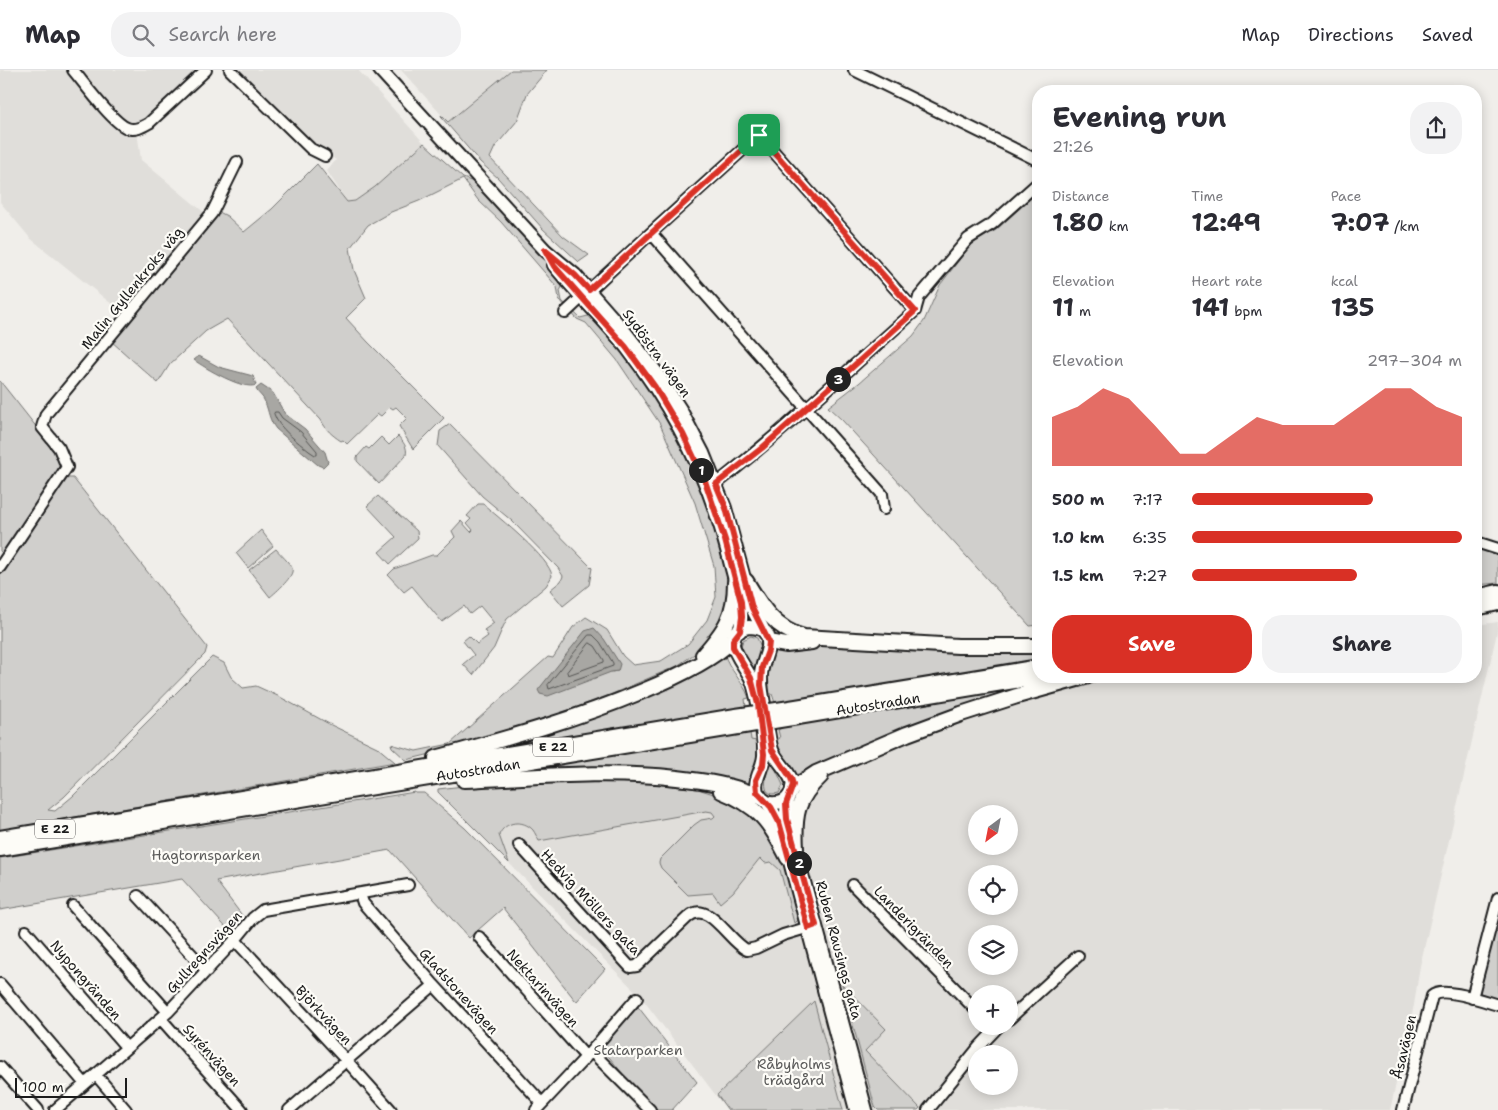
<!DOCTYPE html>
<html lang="en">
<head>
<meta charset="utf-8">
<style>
  :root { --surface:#fff; --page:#f2f2f3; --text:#2b2b33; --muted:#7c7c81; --line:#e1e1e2; --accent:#d93025 }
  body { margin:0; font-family:"Shantell Sans",sans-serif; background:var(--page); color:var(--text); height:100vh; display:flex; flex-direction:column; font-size:19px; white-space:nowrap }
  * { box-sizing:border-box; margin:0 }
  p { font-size:16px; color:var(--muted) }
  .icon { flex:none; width:28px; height:28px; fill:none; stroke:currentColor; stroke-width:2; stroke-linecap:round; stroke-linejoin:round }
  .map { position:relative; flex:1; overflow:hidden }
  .sheet { position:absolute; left:1032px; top:15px; width:450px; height:598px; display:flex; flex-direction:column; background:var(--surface); border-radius:20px; box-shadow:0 2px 12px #0003 }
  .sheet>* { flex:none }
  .needle { width:32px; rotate:212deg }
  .controls { position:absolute; left:968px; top:735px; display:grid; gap:10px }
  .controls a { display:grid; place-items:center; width:50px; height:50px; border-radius:50%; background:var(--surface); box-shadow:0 2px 12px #0003; font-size:25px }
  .scale { position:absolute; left:15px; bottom:12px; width:112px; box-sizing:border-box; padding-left:5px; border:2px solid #1c1c1c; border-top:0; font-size:14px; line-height:18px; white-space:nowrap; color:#1c1c1c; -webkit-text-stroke:4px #fdfcf7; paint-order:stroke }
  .pin { position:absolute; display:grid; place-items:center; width:42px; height:42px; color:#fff; margin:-21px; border-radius:10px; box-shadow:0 2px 8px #0006 }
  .km { position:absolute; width:25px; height:25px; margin:-12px; border-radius:50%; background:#222; color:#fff; font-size:14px; line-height:25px; text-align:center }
  .round { display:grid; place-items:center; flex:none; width:52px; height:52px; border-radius:20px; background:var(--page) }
  .head { display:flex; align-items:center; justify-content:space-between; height:85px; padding:0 20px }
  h1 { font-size:28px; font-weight:700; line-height:38px }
  .stats { display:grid; grid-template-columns:repeat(3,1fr); gap:8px; height:85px; padding:5px 20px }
  .stats div { display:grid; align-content:center }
  .stats b { font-size:25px; font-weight:700 }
  .stats small { font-size:14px; font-weight:400 }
  .stats p { font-size:14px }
  .chart { height:140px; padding:10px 20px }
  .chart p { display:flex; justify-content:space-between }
  .chart svg { width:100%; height:90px; margin-top:5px; fill:var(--accent); opacity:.7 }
  .cta { display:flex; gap:10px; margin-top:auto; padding:10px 20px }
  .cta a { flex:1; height:58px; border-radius:20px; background:var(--accent); color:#fff; font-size:20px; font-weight:700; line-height:58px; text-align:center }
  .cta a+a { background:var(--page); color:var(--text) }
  ul { padding:0 20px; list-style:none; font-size:16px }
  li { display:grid; grid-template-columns:80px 60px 1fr; align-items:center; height:38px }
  li i { height:12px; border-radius:6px; background:var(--accent) }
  header { display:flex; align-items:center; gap:30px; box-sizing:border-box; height:70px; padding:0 25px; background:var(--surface); border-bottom:1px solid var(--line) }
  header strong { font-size:24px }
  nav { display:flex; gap:28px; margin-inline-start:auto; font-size:18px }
  .search { width:350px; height:45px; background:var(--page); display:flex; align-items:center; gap:12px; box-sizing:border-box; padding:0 18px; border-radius:20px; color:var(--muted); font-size:19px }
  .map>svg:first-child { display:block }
</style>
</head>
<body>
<header>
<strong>Map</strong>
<div class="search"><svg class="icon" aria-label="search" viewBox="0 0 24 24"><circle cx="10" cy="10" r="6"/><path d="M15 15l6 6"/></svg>Search here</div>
<nav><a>Map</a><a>Directions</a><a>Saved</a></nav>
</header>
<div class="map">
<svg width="1498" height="1040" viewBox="0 0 1498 1040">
  <rect width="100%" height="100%" fill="#f0eeea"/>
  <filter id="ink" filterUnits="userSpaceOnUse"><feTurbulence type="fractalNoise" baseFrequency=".02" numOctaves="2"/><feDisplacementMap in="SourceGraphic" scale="10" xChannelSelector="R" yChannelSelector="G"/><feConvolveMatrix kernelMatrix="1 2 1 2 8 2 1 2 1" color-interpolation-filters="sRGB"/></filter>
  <g filter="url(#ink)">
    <path fill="#e0deda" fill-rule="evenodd" d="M0,0H199L136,54L141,90L206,144L124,244L30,168L0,132Z
      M237,0H358L424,73L375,117L355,131L347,132L327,101L336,90L314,76Z
      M401,0H511L448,52Z
      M1498,552V558L1420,896L1414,935L1390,1040H727L641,927L439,722L766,663L1139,606H1476V555ZM976,744H1009V776H976ZM976,804H1009V836H976ZM976,864H1009V896H976ZM976,924H1009V956H976ZM976,984H1009V1016H976Z"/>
    <path fill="#d0cfcc" stroke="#767674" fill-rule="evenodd" d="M511,0H547L527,24L517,51L495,77L490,88L563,166L589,185L579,192L543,159L498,108L480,92L442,48L441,45L448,52Z
      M424,73L463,108L479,114L547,189L565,211L560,221L562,231L580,248L592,245L600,253L653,320L695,398L729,503L727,543L703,578L677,596L612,624L526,656L464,676L406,690L392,677L391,674L416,681L450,674L548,587L553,588L573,557L586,547L607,560L623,586L633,595L661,591L688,574L707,550L716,527L714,496L695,433L660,354L617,290L586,253L577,249L559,229L557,217L501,152L478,130L463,109L419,131L391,142L368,155L350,178L354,200L366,228L346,248L368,272L444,348L413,379L399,356L407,348L396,337L393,339L390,337L381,346L378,344L347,374L343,370L341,371C332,365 326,360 321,350L227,249L206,261L170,294L158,313L111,271L219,142L227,146L244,162L272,139L317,94L347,132L355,131L375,117ZM594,559L618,601L611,602Z
      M1039,121V555L1030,556L842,350L828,337L859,313L913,266L924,251L940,215L969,177L977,171L996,160Z
      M0,311L57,383L60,391L56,407L2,483L0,481Z
      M450,354L592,498L589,515L563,536L550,520L561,511L563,506L558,498L512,451L482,426L438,376L440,361Z
      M398,366C403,372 408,377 406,385L379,414L357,391V387L366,377L369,379L381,367L389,375Z
      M64,408H73L207,577L205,584L64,727L48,740L55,741L73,726L212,587L224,593L231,607L243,618L256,616L280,627L331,655L377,677L395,692L0,760V503Z
      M378,426L417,461L418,468L390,494L379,482L396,467L367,436Z
      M478,434H483C498,447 551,489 552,506L546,516L507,549L503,557L494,578L473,605L463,594L474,585L463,571L469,566L477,574L488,566L484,560L494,553L480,536L470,544L464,536L442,552L412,516L404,522L388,505L394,499L432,485H437L455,467L452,461L461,451L471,462L473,460L467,453L471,449L467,446Z
      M261,460L273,476L248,498L236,483Z
      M1476,475L1498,482V513L1476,515Z
      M276,479C281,485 289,492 292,498C295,506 276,522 270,527L249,500Z
      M751,566L757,568L761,577L755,601L754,602L741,576L743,570Z
      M816,575L1039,582V589L775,633L772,624H769L768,611L764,606L773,579Z
      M724,583C729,600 743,611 749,628L745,629L746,637L502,679L501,676Z
      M1039,615L951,642L861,675L803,705L797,709L774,672L780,668L778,660L784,657Z
      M750,663L751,670L756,671L761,679L752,717L510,702Z
      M771,689L783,715L779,723C757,729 768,701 770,690Z
      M600,708L698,719L726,728L758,747L783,791L796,833L799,850L794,853L780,800L771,792L765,793L760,788L733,822L720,833L713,823L688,825L661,798L659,793L660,789L694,755L701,750L713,748L715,746L712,742L706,741L539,771C537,767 535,763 533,760C523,749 505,751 499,765L509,793L438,722V719L480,714Z
      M415,722V723H424L465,758L605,899L577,931L575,930L503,838L469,868L390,780L216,811L244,848L231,863L182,809L0,840V788Z
      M1498,861V929L1479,926L1478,920L1493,863Z
      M842,914L886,959L865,981L920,1038L918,1040H878L875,1037Z
      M814,931L843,1040H728L717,1025Z
      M636,935L639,938L697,1012L672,1040H656L635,1019L601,977Z"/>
    <path fill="#a8a7a3" stroke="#706f6d" d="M199,286L219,297L253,306L256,315C244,321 205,298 194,290Z
      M261,315L273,323L285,344L305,359L325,382L328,392L323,397L318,395L276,359C269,350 269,342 265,332C263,326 258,324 256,319Z
      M594,558L604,569L620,594L618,601L611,602L548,626L540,624L538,620L585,561Z"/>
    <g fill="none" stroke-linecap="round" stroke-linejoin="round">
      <path stroke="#545452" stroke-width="1" d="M275,342H278L282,348L301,362L317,381V385H315L309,381C298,372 278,358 274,344Z
        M589,565H593L600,572L613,593V596L549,619L548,615Z
        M590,573L595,576L604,590V592L568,605L567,602Z"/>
      <g stroke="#1c1c1c" stroke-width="14">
        <path id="minor" d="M73,0C84,13 112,52 127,58C135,61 142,57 149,53L206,0
          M230,0L311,79L325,86
          M854,0L1039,91
          M915,241L919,227L968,169L992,154L1039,112
          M565,243L651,163
          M716,414C785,360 849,299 915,241L759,65L651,163L882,424L884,439
          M1476,472L1498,479
          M0,497L67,397L59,378L42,357L46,344L212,143L237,92
          M519,775L630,897L637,896L688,847C708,828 729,872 747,880L756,878L783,865L813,856
          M853,815L976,940
          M360,824L363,833L434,915L542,1033
          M138,826L207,901
          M73,836L168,942
          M26,861L126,977
          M479,867L586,987
          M235,870L346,990L391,1040
          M0,914L85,1014
          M1472,928L1498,828
          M161,949L242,1040
          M1009,949L1078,886
          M591,981L650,1040
          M0,997L38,1040
          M96,1005L126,1040
          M55,1040L168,942L235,870L253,848L263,840L408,815
          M289,1040L434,915
          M536,1040L586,987L637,928
          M928,1040L979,977L999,956
          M1403,1040L1432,926C1442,916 1484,931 1498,935"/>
      </g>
      <g stroke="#1c1c1c" stroke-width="16">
        <path id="major" d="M380,0L545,180L575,205L625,262L656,302L680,339L703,383L725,438L752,538L765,563
          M554,195C577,224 604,249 627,278C675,340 710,410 729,487C735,512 744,535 740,561
          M749,557C784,558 762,587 761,604C760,618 764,632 766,646C768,657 768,669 772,680C777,694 802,710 789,726C786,730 781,733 776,733C771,734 766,732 762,729C748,717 763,700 764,686C765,672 762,658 760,645C758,632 756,619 751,608C744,593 714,563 749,557Z
          M788,728L786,742L788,753L866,1040
          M767,732L776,747L784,769L856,1040"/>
      </g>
      <g stroke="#1c1c1c" stroke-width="18">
        <path id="highway" d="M746,511C761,536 774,559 804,567L958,576H1039
          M1476,527L1498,522
          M1476,538L1498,533
          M769,572L786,575L812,572
          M703,585C725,560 735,546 735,512
          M790,638L1039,597
          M792,648L1045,606
          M436,688C508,668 574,650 643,621C672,609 711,591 733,570
          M464,710C535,707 606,700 677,708C705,711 733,715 759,726
          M793,718L816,703L907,664L961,644L1017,626L1088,606
          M721,721C759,736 770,752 788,788
          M0,768L736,646
          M0,779L738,657
          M796,779C794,746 796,729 821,706"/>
      </g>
      <use href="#minor" stroke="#fdfcf7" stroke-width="10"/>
      <use href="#major" stroke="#fdfcf7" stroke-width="12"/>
      <use href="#highway" stroke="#fdfcf7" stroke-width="14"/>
      <g stroke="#1c1c1c" stroke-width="18" stroke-linecap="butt">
        <path id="highway-bridge" d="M736,646L790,638
          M738,657L792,648"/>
      </g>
      <use href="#highway-bridge" stroke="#fdfcf7" stroke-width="14"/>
    </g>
  </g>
  <g fill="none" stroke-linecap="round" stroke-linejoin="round" filter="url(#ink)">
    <g stroke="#fff" stroke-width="10">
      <path id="route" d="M759,65L915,241L762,378L716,414L726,438L752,538L769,572L768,581L762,597L761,615L772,680L791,708L793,715L786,734L787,749L816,855L808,858L779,752L771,737L757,722L756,710L763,695L764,684L758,634L751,608L733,577V570L740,561L742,547L741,532L725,470L705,411L683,364L655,317L626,277L554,196L545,180L575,205L589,220Z"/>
    </g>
    <use href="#route" stroke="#d93025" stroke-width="6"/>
  </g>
  <g text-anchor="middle" stroke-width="4.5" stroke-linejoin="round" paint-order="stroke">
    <g fill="#fdfcf7" stroke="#605f5e" stroke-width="1">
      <rect x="533" y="667.5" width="40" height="19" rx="4"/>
      <rect x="35" y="749.5" width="40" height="19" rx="4"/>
    </g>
    <g font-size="12" font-weight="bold" fill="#1c1c1c">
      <text x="553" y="681">E 22</text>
      <text x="55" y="763">E 22</text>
    </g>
    <g font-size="14" fill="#1c1c1c" stroke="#fdfcf7">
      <text transform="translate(132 218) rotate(-51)" y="5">Malin Gyllenkroks väg</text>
      <text transform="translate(657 283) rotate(54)" y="5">Sydöstra vägen</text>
      <text transform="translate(878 634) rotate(-9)" y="5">Autostradan</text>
      <text transform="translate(478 700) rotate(-9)" y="5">Autostradan</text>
      <text transform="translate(591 832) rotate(47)" y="5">Hedvig Möllers gata</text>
      <text transform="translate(914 857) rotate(46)" y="5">Landerigränden</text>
      <text transform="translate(839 880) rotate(75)" y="5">Ruben Rausings gata</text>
      <text transform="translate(204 882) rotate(-48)" y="5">Gullregnsvägen</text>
      <text transform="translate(86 910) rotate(49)" y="5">Nypongränden</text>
      <text transform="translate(543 918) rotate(48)" y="5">Nektarinvägen</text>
      <text transform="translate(459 921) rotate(48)" y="5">Gladstonevägen</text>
      <text transform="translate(324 945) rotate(47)" y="5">Björkvägen</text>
      <text transform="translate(1404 977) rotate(-77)" y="5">Åsavägen</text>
      <text transform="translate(212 985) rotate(48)" y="5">Syrénvägen</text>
    </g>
    <g font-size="14" fill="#5b5b5a" stroke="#fdfcf7">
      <text x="206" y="790">Hagtornsparken</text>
      <text x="638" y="985">Statarparken</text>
      <text x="794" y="999">Råbyholms<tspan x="794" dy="16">trädgård</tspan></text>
    </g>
  </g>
</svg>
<div class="controls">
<a><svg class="needle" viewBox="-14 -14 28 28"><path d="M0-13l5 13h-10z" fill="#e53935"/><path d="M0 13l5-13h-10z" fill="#7c7c81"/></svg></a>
<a><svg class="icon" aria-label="locate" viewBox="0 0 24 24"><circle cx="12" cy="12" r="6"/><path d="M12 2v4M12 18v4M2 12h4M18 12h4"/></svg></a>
<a><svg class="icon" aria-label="layers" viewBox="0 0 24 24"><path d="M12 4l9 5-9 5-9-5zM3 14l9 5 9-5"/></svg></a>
<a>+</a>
<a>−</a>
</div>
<div class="scale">100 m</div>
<div class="pin" style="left:759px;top:65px;background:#1e9e55"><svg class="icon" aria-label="arrive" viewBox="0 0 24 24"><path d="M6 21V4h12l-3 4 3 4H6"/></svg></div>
<b class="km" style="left:701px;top:400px">1</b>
<b class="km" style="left:799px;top:793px">2</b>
<b class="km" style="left:838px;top:309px">3</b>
<section class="sheet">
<div class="head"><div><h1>Evening run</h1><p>21:26</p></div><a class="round"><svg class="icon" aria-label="share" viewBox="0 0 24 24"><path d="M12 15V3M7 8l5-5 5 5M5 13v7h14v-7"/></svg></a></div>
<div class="stats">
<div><p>Distance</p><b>1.80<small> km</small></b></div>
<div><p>Time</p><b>12:49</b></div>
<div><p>Pace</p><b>7:07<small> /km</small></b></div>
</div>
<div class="stats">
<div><p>Elevation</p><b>11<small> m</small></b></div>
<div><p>Heart rate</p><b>141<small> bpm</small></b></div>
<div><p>kcal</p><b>135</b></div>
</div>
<div class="chart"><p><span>Elevation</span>297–304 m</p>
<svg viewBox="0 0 160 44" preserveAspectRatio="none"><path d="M0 44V20L10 15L20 6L30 11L40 24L50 38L60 38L70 29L80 20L90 24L100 24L110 24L120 15L130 6L140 6L150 15L160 20V44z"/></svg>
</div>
<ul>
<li><b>500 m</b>7:17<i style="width:67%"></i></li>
<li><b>1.0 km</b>6:35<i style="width:100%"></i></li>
<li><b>1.5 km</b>7:27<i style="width:61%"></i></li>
</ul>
<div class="cta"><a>Save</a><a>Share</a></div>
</section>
</div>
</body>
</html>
